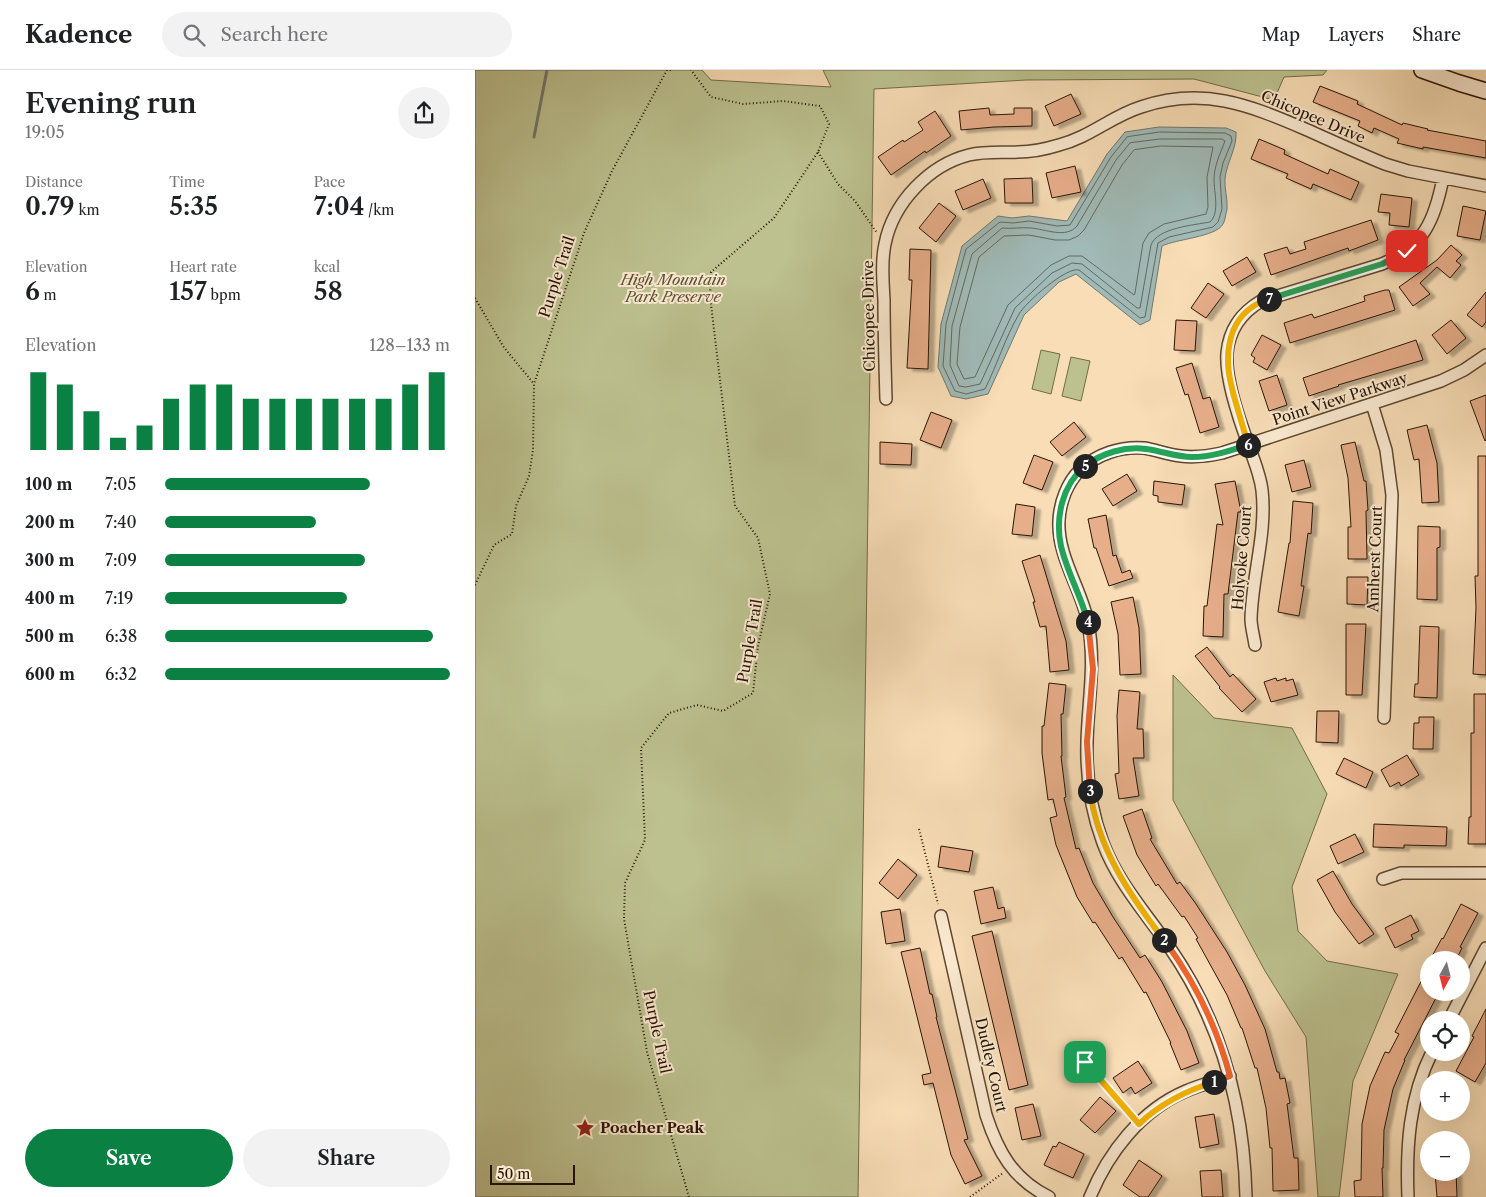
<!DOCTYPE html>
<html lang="en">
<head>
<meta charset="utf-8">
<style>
  :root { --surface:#fff; --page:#f2f2f2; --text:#202124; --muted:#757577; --line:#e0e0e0; --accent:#0b8043 }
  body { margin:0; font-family:"Libre Caslon Text",serif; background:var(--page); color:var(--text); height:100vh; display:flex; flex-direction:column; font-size:19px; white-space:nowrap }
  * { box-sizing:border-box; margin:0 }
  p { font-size:16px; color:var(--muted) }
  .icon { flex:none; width:28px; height:28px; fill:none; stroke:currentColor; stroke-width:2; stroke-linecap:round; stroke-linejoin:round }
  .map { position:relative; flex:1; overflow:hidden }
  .side { display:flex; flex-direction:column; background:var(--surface); width:475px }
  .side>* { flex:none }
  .needle { width:32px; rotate:187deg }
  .tools { position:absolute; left:945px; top:881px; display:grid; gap:10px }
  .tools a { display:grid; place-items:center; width:50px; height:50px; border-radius:50%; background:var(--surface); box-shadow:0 5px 20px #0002; font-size:25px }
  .scale { position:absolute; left:15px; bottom:12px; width:85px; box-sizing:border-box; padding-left:5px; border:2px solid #281504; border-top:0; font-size:14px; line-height:18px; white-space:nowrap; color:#281504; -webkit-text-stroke:4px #fae9d0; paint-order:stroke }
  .pin { position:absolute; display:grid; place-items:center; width:42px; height:42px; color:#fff; margin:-21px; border-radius:10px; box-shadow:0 2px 8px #0006 }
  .km { position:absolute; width:25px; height:25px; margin:-12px; border-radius:50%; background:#222; color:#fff; font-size:14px; line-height:25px; text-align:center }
  .round { display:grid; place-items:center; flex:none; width:52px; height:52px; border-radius:26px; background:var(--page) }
  .head { display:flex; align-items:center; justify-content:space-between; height:85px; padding:0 25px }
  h1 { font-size:28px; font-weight:600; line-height:38px }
  .metrics { display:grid; grid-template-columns:repeat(3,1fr); gap:8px; height:85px; padding:5px 25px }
  .metrics div { display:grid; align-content:center }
  .metrics b { font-size:25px; font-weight:600 }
  .metrics small { font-size:14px; font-weight:400 }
  .metrics p { font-size:14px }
  .chart { height:140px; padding:10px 25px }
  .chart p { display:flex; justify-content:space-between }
  .chart svg { width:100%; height:90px; margin-top:5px; stroke:var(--accent); stroke-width:6 }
  .action { display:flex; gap:10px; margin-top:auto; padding:10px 25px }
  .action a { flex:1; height:58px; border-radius:30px; background:var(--accent); color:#fff; font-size:20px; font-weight:600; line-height:58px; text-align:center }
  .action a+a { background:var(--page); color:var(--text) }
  ul { padding:0 25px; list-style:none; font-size:16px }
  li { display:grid; grid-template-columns:80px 60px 1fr; align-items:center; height:38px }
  li i { height:12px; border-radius:6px; background:var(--accent) }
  header { display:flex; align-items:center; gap:30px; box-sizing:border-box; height:70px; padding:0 25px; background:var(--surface); border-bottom:1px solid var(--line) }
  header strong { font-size:24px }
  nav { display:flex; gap:28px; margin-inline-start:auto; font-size:18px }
  .search { width:350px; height:45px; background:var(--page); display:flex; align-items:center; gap:12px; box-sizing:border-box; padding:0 18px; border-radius:28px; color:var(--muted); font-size:19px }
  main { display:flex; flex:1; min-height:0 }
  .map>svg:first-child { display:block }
</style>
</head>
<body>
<header>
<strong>Kadence</strong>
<div class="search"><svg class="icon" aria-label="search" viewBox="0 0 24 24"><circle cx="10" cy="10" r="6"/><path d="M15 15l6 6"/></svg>Search here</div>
<nav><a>Map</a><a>Layers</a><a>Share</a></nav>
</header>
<main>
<section class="side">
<div class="head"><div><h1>Evening run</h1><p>19:05</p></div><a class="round"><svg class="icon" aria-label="share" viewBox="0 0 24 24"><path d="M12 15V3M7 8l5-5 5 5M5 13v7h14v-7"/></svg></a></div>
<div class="metrics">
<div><p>Distance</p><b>0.79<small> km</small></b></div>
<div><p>Time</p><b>5:35</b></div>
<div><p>Pace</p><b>7:04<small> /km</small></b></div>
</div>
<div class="metrics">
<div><p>Elevation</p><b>6<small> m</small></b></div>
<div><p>Heart rate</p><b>157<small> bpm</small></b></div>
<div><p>kcal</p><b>58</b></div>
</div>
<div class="chart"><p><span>Elevation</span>128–133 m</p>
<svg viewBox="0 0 160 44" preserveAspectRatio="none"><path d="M5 44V6M15 44V12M25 44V25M35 44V38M45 44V32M55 44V19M65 44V12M75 44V12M85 44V19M95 44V19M105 44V19M115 44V19M125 44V19M135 44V19M145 44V12M155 44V6"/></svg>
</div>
<ul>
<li><b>100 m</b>7:05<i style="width:72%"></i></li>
<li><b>200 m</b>7:40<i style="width:53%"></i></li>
<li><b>300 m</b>7:09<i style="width:70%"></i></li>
<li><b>400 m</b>7:19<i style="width:64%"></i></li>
<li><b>500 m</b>6:38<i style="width:94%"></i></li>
<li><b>600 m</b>6:32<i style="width:100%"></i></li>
</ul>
<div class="action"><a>Save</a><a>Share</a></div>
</section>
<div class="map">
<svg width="1011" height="1127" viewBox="0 0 1011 1127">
  <defs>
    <filter id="shadow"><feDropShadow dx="5.5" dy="3" stdDeviation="1" flood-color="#0004"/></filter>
  </defs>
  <rect width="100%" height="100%" fill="#f8ddb6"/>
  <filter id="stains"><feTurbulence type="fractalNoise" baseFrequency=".004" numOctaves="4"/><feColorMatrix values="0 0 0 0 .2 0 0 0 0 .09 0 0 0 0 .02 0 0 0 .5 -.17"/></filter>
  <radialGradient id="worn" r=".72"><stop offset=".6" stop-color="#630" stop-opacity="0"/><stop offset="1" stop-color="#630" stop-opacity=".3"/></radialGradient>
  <path fill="#bcc18f" stroke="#726b4a" d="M0,0H227L236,10L356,17L348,0H852L848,5L809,7L799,30L719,9L551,10L399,19L383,1127H0Z
    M566,280L585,284L576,324L557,319Z
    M596,287L615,291L606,331L587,326Z
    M698,605L739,648L817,658L852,724L817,817L823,861L852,891L923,904L878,1011L864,1127H843L831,967L790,901L698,730Z"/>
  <path fill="#a0bab7" stroke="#70786f" d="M684,57L751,58L761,62C762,78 752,92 750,108C749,118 753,129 752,139C751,143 750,151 748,154C741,167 701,169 687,176L675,250L665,255L601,204L584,212L549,245L513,324L491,329L476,326L463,297L466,254L487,176L523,146L537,148L554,146L592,151L632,84L650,62Z"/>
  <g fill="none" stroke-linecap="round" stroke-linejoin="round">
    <path stroke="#64685e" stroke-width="1" d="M685,62L750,63L756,66L757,71L748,93L745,107L747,139L743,152L738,157L694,167L683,173L670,247L665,248L604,200C592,196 550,233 544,244C530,268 522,295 510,319L491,324L480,321L468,296L471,254L491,179L525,152L538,153L554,151L582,156L595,155L636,87L652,67Z
      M685,69H747L750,71C745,84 739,96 739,110C739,122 745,143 735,152C719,155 682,158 676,175L665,238H662L607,194L597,193L577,203L540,238L505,314L491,317L484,316L475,295L477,256L497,184L527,158C537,159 546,157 556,158C570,159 591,169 602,156L641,90L655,73Z
      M686,76L738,77L732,107L733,137L731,144L689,154L674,163L668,173L660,223L659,225L607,186H594L576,195L533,235L500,307L489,309L482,294L485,257L504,187L529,166L554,165L580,170H594L603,166L609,160L647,95L659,80Z"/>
    <path stroke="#70786f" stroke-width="3" d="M59,67L72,0"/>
  </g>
  <path fill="#e7ae8a" stroke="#281504" filter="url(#shadow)" d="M845,16L883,31L882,34L927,55L928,53L953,59L952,60L1011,71V88L948,77V79L922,73L924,69L899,58L897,63L883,56L885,51L838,32Z
    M596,24L606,44L579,56L570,36Z
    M514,38L515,45L539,44V38H557V56L519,57L486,60L484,41Z
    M460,41L476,66L451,83L450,81L416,105L403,87L428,70L429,72L448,60L443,52Z
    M784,69L810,80L809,84L853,104L855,99L884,112L876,130L838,114L836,119L811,108L813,104L776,89Z
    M600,96L606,122L577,128L571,103Z
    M557,108L558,133H530L529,109Z
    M508,109L516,128L488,140L480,121Z
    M906,124L937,128L934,157L914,155L915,143L903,142Z
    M464,133L481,146L461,172L444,158Z
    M988,136L1011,141L1005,170L982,166Z
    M896,150L903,170L874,181L873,178L796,205L789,184L812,177L815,184L831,179L829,172Z
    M976,175L987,185L981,191L986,195L975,208L962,197L945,213L955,224L938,236L924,217L962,190Z
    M435,179L456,180L453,299L432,298L437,210H434Z
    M772,187L781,202L757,216L748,201Z
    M733,213L749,224L731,248L716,238Z
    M910,220H914L920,240L815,273L809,253L837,244L839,248L890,231L889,226Z
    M1011,222V252L1007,257L992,245Z
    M701,250L722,251L720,281L699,280Z
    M976,250L991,268L972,284L957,265Z
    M787,265L806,275L792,300L778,292L780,288L776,285Z
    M941,270L948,290L863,315L864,316L834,326L828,308Z
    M717,293L728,329L735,327L744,357L725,363L713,324L710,325L701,298Z
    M802,305L812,335L794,341L784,311Z
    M1011,325V370L1010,371L995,331Z
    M456,342L477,350L466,378L445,370Z
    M599,352L611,367L587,386L575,372Z
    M952,355L962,393L964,432L947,433L944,389L939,390L932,360Z
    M405,372L437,374L436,395L405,394Z
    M880,372L889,411H891L893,440L891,441L892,489H873V457H876L873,408L866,375Z
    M559,385L578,392L567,420L548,413Z
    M1003,386H1011V605L998,604L1001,538L1000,506H1003Z
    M829,390L836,417L817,422L810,395Z
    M652,404L662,421L638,436L627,419Z
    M679,411L710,415L707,435L683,432V426L678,425Z
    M760,411L766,442H763L753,524H749L748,567L728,566L729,536H732L742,454L748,455L740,414Z
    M818,431L838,433L836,464L833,463L826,516H829L824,546L803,542L814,473H815Z
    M541,434L560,437L557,466L537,464Z
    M631,445L638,486L641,485L647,503L655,500L658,508L634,516L621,478H619L613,449Z
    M943,456L965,457V477L962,478V530L942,529Z
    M565,485L591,571L594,600L575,602L571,556L565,557L558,532H560L547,491Z
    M872,507H893L892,535L872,534Z
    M658,527L664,558L666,604L645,605L643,564L636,532Z
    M871,554H891L887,625H871Z
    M945,556L964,557L962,628L939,627L940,614H943Z
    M732,577L755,607L758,604L781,629L767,642L744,618L745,617L720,586Z
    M801,608L802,611L811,608V611L818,609L823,625L796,632L789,612Z
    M574,613L591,615L588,644H586L587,686H586L591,727L589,728L601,779L604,778L618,813L638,847L665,888L670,885L687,912L712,961L724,993L706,1000L695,973H696L671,922L669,923L647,887L644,889L620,852L618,853L602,827L581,775L575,748L582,746L578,729L573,730L567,683V656H569Z
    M644,620L665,622L662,659H668L669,688H658L664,726L644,729L640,704L644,703L642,646Z
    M999,624H1011V774H993L994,747H996V663H999Z
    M842,641H864L863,673L841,672Z
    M944,647H959L958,679H938L939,653H944Z
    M932,685L944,705L926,716L924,712L915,717L906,700Z
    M869,688L898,702L891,718L861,704Z
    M667,739L677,768L675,769L702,814L705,812L721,834L752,882L770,915L790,959L802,1002H804L805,1009L810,1008L815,1033L812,1034L819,1088H823L824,1120L798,1121L797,1078H795L791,1038L782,998H780L767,958H766L752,925L721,869L723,868L709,846L707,847L683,814L681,816L662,785L648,746Z
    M899,754L972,757L971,776L929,775V778L898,777Z
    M880,764L889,782L863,794L855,776Z
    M466,776L498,781L494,802L463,797Z
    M423,789L442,805L423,829L404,813Z
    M858,801L877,834L899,864L884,874L860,842L842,810Z
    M518,817L523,839L529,837L531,848L506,854L499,821Z
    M986,834L1003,843L985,877L987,878L981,890H955L967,868L968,869Z
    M425,839L430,871L411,874L406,842Z
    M936,845L944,861L936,865L938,869L920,878L910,858Z
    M517,861L553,1015L534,1020L497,866Z
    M445,878L455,924H457L462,947H461L493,1069L489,1070L507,1106L490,1114L476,1085L458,1013L449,1015L447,1005L456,1003L426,882Z
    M954,896V922H964L929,990H930L918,1019L909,1060L908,1098H907L908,1127H880L879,1111L886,1110L887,1054L895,1016L910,982L914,983L924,964L920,962Z
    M1011,939V993L1000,1012L981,1001L999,967L997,966Z
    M663,991L677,1013L660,1024L656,1017L648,1023L638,1008Z
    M625,1027L641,1041L620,1063L605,1050Z
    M558,1034L566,1066L547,1070L540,1038Z
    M739,1044L744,1074L725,1078L720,1047Z
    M584,1072L609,1084L598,1108L569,1095L578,1076L581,1077Z
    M664,1090L687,1106L673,1127H665L648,1115Z
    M746,1100L748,1127H727L725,1101Z
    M960,1102H981L982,1127H962Z"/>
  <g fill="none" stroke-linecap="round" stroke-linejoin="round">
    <g stroke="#5c4730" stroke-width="14">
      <path id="minor" d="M411,329C410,296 409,263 409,230C408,212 406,192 410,174C418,133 454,95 494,85C511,81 527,83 543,82C557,82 571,79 584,75C615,67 637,46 666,37C728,16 774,35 830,59C857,71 883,83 910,94L933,101L1011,116
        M897,334L911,380L917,425L909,648
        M780,575C779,567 776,557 776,549C777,506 792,463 787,420C785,404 779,391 774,376C765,352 750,308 752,283C754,261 766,243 786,231L907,194C949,177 960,149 968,108
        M908,809L926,803H1011
        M466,846L511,1045C523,1082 538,1109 574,1127
        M974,950L1011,878
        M615,1127C633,1083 666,1040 711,1021C725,1015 740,1011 755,1006
        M771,1127C769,1038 746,952 695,878C671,843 643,813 628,773C616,741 611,706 612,672C613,630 621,595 613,552C606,518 582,486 584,450C585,432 592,413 605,400C622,384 646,376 669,378C682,380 693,385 706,386C720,388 733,386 747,383L966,311L989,300L1011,285
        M933,1127C931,1077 934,1028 957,982"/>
    </g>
    <g stroke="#281504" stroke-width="18">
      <path id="secondary" d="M947,0L984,13L1011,21"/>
    </g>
    <path stroke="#281504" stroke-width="2" stroke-dasharray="1 2.5" stroke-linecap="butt" d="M343,82L363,114L380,131L402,163
      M0,228L28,276L59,314
      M0,515L19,475L37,464L41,436L54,406L58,380L59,314L109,163L137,101L192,0H196
      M444,759L463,834
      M610,992L656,1044
      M214,1127L172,982L149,849L150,813L170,770L166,678L194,643L222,635L248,641L278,623L283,576L295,524L283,468L260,436L235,226L236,202L299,148L343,82L354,54L345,36L308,31L268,34L236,27L216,0
      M495,1127L528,1103"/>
    <use href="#minor" stroke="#fae9d0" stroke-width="11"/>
    <use href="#secondary" stroke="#fae9d0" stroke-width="15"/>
  </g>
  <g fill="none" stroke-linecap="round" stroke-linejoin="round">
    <g stroke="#fff" stroke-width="10">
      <path id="split-1" d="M610,992L664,1054C686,1033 710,1021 739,1012"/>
    </g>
    <g stroke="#fff" stroke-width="10">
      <path id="split-2" d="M689,870C719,910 742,958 755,1006L739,1012"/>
    </g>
    <g stroke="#fff" stroke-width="10">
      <path id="split-3" d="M615,721C623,779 654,824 689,870"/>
    </g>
    <g stroke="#fff" stroke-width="10">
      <path id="split-4" d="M613,552L618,599L612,672L615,721"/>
    </g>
    <g stroke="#fff" stroke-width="10">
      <path id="split-5" d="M610,396C587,415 580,448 586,476C592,502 606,526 613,552"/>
    </g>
    <g stroke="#fff" stroke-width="10">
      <path id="split-6" d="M610,396C627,383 650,376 671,379C687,381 701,387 717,387C736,387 754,381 773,375"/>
    </g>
    <g stroke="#fff" stroke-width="10">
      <path id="split-7" d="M773,375C772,369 769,361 767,354C758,322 746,293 758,261C765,244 778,234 794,229"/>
    </g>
    <g stroke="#fff" stroke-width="10">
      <path id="split-8" d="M794,229L907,194L932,181"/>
    </g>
    <use href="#split-1" stroke="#f5b400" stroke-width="6"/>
    <use href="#split-2" stroke="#f0652b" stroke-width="6"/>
    <use href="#split-3" stroke="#f5b400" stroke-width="6"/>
    <use href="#split-4" stroke="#f0652b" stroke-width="6"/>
    <use href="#split-5" stroke="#22a559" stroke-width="6"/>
    <use href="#split-6" stroke="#22a559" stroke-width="6"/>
    <use href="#split-7" stroke="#f5b400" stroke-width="6"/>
    <use href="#split-8" stroke="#22a559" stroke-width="6"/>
  </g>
  <defs>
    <g id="sight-bare" transform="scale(1.5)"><path d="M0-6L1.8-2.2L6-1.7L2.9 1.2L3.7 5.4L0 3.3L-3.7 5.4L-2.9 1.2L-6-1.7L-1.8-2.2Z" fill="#8f2418" stroke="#fae9d0" stroke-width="2.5" paint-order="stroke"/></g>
  </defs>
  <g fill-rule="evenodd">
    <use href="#sight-bare" x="110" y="1058"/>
  </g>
  <g text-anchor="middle" stroke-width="4" stroke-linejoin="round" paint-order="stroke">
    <g font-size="15" fill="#281504" stroke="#fae9d0">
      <text transform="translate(838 47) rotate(23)" y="5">Chicopee Drive</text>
      <text transform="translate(82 207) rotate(-72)" y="5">Purple Trail</text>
      <text transform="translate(394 246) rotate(-91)" y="5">Chicopee Drive</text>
      <text transform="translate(865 329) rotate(-18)" y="5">Point View Parkway</text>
      <text transform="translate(767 488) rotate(-85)" y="5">Holyoke Court</text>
      <text transform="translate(900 489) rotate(-88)" y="5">Amherst Court</text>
      <text transform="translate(275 571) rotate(-80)" y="5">Purple Trail</text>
      <text transform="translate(182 962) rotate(78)" y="5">Purple Trail</text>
      <text transform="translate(516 995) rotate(77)" y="5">Dudley Court</text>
    </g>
    <g font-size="15" font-style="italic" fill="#5c5135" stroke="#fae9d0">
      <text x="198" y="215">High Mountain<tspan x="198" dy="17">Park Preserve</tspan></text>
    </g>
    <g font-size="15" font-weight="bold" fill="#281504" stroke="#fae9d0" text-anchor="start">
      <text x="125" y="1063">Poacher Peak</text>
    </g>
  </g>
  <rect width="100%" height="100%" filter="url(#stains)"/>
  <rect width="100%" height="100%" fill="url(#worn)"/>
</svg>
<div class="tools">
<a><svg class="needle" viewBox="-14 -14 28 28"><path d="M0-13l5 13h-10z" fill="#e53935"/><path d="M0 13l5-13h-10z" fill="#757577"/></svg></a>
<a><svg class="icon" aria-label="locate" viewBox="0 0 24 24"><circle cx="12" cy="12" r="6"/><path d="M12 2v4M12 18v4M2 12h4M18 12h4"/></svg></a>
<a>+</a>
<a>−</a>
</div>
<div class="scale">50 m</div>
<div class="pin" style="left:610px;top:992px;background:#1e9e55"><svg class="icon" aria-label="arrive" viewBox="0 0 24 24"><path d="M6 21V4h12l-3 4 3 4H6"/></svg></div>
<div class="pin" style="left:932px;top:181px;background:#d93025"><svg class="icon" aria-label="check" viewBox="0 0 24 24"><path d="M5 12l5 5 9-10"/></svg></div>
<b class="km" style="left:739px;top:1012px">1</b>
<b class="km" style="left:689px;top:870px">2</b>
<b class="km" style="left:615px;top:721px">3</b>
<b class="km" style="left:613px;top:552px">4</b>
<b class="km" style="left:610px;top:396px">5</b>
<b class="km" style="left:773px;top:375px">6</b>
<b class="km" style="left:794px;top:229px">7</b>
</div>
</main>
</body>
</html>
